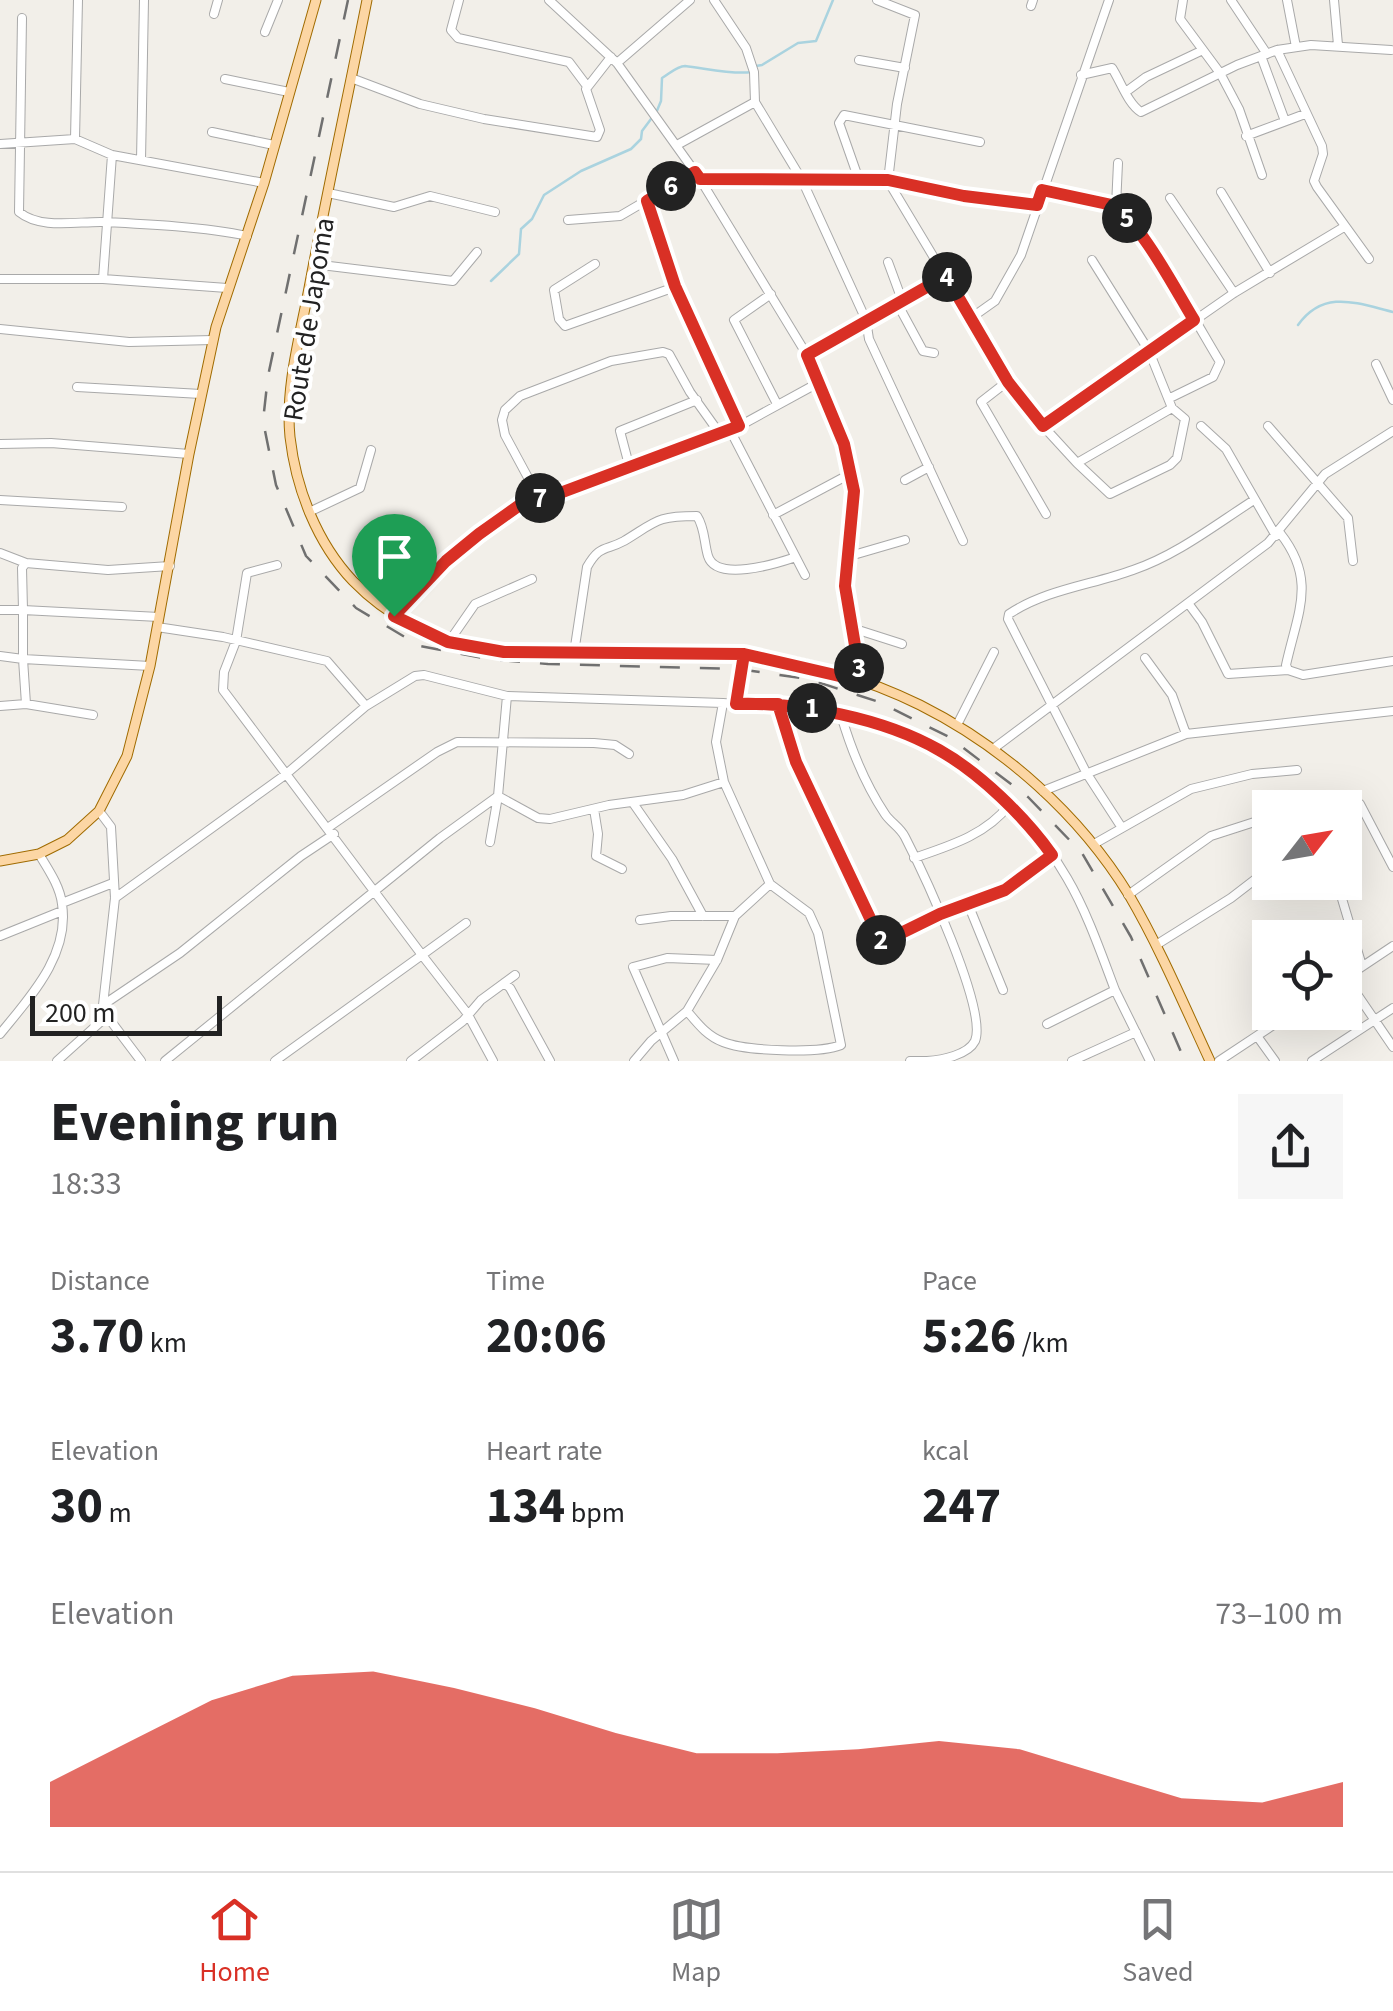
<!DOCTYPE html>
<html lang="en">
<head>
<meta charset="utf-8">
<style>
  :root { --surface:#fff; --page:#f6f6f6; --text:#202124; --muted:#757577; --line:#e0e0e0; --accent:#d93025 }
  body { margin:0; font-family:"Source Sans 3",sans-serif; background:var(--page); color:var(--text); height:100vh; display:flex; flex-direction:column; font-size:38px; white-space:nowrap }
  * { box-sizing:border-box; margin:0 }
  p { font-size:32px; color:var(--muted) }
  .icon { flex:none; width:55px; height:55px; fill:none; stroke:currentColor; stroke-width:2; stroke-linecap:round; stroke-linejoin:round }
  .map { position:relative; height:1061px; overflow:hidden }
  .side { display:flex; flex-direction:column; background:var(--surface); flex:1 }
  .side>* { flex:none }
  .needle { width:65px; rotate:59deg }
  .buttons { position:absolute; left:1252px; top:790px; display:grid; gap:20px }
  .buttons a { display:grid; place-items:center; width:110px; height:110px; border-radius:0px; background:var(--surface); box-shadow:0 10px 40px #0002; font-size:50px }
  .scale { position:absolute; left:30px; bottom:25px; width:192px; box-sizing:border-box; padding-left:10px; border:5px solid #222; border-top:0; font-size:28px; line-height:35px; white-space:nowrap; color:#222; -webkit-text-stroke:8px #fff; paint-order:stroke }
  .pin { position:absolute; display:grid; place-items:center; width:85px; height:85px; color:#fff; margin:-102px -42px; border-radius:50% 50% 50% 0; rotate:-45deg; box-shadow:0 0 10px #0007 }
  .pin .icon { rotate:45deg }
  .km { position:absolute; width:50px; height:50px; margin:-25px; border-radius:50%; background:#222; color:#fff; font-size:28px; line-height:50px; text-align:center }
  .round { display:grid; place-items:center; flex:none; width:105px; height:105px; border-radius:0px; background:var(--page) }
  .head { display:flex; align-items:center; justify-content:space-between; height:170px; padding:0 50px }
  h1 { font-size:55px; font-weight:700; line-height:75px }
  .stats { display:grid; grid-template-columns:repeat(3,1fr); gap:15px; height:170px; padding:10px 50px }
  .stats div { display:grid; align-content:center }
  .stats b { font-size:50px; font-weight:700 }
  .stats small { font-size:28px; font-weight:400 }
  .stats p { font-size:28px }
  .chart { height:280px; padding:20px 50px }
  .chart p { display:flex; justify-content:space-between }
  .chart svg { width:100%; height:180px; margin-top:10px; fill:var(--accent); opacity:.7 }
  .dock { display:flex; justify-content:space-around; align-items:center; height:140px; border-top:2px solid var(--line); background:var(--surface); font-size:28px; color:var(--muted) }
  .dock a { display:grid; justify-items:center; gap:5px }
  .dock .selected { color:var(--accent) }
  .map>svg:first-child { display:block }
</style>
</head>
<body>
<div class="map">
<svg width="1393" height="1061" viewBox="0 0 1393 1061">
  <rect width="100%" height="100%" fill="#f2efe9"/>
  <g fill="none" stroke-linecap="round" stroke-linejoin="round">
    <path stroke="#aad3df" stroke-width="2.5" d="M756,66L762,65L798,43L816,41L833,0
      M656,113L661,101L662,78C669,74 677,66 685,66C704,68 734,75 751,72
      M491,281L519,254L521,229L532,219L544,195L581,171L631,149L641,139L642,131L651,119
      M1298,325C1324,289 1356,303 1393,312"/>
    <g stroke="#a9a9a9" stroke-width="10">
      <path id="minor" d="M459,0L451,30L458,38L569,62L587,86
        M549,0L617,63L700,179L807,355L844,445L854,491L845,586L861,681
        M714,0L746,48L754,72L755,102L802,180L866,320L869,339L963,541
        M877,0L915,15L897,104L888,181L1008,381L1043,426L1234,293L1344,227
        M1183,0L1180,19L1220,73L1239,109L1262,175
        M1231,0L1267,54
        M1287,0L1296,47
        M1334,0L1338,45
        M1031,6L1033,0
        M214,14L218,0
        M22,18L19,212C41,230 78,221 104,222C146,224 206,227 247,236
        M265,32L278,0
        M1277,50L1311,45L1391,50
        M1261,56L1285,121
        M859,60L905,68
        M617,63L690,0
        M1081,75L1112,68C1121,82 1128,104 1141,112L1237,65L1277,50L1322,146L1323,154L1314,181L1317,187L1369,259
        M351,78L420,104L484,119L597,137L600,130L586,89L611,57
        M225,79L289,92
        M1127,91L1146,77L1203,50
        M212,132L274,145
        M1246,136L1305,114
        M75,139L78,0
        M0,144L75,139L112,155L264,183
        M677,145L755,102
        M112,155L103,279L227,288
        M141,160L144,0
        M700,179L888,181L964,196L1037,205
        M859,180L839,123L844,115L980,142
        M1042,190L1112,205C1142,222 1199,328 1220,362L1213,377L1170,398
        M1221,192L1270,273
        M328,193L394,207L430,196L495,212
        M1170,198L1234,293
        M647,201L675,287L739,427
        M1116,206L1118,163
        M568,220L620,216L695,172
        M888,262L902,300
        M313,264L453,281L477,252
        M595,264L554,290L559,319L565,326L675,287
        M0,279H103
        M771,294L734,320L777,404
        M897,303L923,351L934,353
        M971,318L995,301L1021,255L1109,0
        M0,329L129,342L213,340
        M807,355L946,277
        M1376,364L1393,400
        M1008,381L981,402L1046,514
        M77,387L201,394
        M1043,426L1077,463L1172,408L1149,351L1092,260
        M1201,426L1226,449L1276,536
        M1268,426L1348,518L1353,561
        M734,429L818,383
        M0,444L51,443L189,454
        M1077,463L1110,494L1170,465L1177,458L1185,419L1172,408
        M629,465L620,431L697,400
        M905,480L929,467
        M539,498L505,435L502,420L505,410L520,396L611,361L663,352L669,354L690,392L720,434
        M0,500L122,507
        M309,512L360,488L371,450
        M773,515L850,474
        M1280,533C1317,580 1298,611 1286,665L1288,670L1303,675L1393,661
        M0,553L26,563
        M850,556L905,540
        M1188,603L1202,622L1228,674L1288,670
        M0,610H23V659L0,656
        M394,616L446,561L523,502L552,496L629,465L730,430L805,575
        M159,617L23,610L22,568L26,563L108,570L170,566
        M157,627L223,637L327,661L366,706
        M852,628L902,644
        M448,643L475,604L532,579
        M574,653L587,567C600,544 606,551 624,541C657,521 656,516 697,516C705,528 704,543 708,556C716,582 775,564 793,558
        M1145,658L1172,695L1186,734
        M26,704L23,659L150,666
        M736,704L744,654
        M778,704L796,762L883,941L940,914L1005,890L1053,855
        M0,706L26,704L93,715
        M841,715C851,749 865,784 885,814C891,823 900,827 905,837C922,870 988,1010 975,1041C968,1055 942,1060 927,1061
        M957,725L994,652
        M993,749L1268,543L1325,474L1393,431
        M724,782L716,742L723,703C749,705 774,703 800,706C907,719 1013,783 1067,878C1087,912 1101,953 1115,990L1047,1024
        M1043,791L1186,734L1393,711
        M633,803L672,859L703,916
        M594,809L598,834L596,856L622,869
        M99,811L111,827L115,898L103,1005L107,1016L141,1061
        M1345,814L1360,804L1393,867
        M329,827L437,752L457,742L594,743L615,745L629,754
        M1122,828L1087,774L1008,619L1009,614C1047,589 1092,585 1133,570C1177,555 1215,525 1254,500
        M490,842L498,796L538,818L550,819L609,805L683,795L724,782L770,884L735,916L717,960L687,1011L651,1041L634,1061
        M1094,844L1191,789L1252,774L1297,770
        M914,858C949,846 986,835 1009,805
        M1337,882L1362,966
        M1128,895L1211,836L1270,817
        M115,898L285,775L366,706L415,676L424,675L507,696L723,703
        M62,903L113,883
        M968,904L1003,990
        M640,920L671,916H735
        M466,923L422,955L467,1013L493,1061
        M0,936L62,911
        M1156,945L1231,898L1270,868
        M1345,978L1393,946
        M1346,978L1393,1047
        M504,983L510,988L550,1061
        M1115,990L1150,1061
        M103,1005L180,953L301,856L334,834
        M687,1011C698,1024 707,1036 723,1042C745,1051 819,1054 841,1045L818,933L809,913L770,884
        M0,1034C30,997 70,955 62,904C60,886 48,869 39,854
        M1257,1036L1275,1061
        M57,1061L107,1016
        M165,1061L440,838L498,796L507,696
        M275,1061L422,955L223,690L224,672L236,641L247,573L277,565
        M411,1061L463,1021L481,1000L515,975
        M674,1061L633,967L667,958L717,960
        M910,1061H926
        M1072,1061L1136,1032
        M1219,1061L1293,1012
        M1312,1061L1393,1008"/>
    </g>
    <g stroke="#a06b00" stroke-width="11">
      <path id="major" d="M367,0C348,96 327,192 309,288C300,336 285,388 290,437C296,489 317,543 353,581C461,692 607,640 744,654C804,660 867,679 920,705C1004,747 1080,815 1129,895C1160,948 1184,1005 1210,1061
        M0,861L39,854L67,840L99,811L127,756L150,666L189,454L216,327L264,183L316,0"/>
    </g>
    <use href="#minor" stroke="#fff" stroke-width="8"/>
    <use href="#major" stroke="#fcd6a4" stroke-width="9"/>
    <path stroke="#707070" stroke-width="2.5" stroke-dasharray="20 20" stroke-linecap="butt" d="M348,0L268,376L263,421L276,485L306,556L356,608L420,646L488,659L548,664L738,669L808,679L879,702L949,737L1028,797L1082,853L1131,937L1185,1061"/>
  </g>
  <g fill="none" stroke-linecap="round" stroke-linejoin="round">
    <g stroke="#fff" stroke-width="20">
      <path id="route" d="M394,616L448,642L504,652L744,654L736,704C800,702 883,718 939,750C980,773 1025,817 1052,855L1005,890L940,914L887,940L878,935L796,762L778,704H736L744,654L861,681L845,586L854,491L844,444L807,355L946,276L1008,382L1043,426L1194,320C1176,291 1140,221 1112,205L1042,190L1037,205L964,196L888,180L700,179L695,172L647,201L675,286L739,426L552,496L524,502L479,534L446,561L394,616"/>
    </g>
    <use href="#route" stroke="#d93025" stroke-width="12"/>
  </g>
  <g text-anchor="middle" stroke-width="8" stroke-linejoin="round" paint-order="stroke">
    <g font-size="28" fill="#222" stroke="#fff">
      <text transform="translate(308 319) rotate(-81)" y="10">Route de Japoma</text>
    </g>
  </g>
</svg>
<div class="buttons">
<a><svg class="needle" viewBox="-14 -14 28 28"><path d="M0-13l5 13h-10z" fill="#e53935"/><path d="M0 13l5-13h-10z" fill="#757577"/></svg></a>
<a><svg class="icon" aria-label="locate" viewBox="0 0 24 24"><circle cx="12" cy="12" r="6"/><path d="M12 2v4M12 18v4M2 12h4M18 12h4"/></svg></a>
</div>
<div class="scale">200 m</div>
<div class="pin" style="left:394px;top:616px;background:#1e9e55"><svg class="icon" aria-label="arrive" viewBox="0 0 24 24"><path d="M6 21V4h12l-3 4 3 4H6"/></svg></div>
<b class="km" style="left:812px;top:708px">1</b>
<b class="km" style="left:881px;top:940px">2</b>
<b class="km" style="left:859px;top:668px">3</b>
<b class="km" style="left:947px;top:277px">4</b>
<b class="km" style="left:1127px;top:218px">5</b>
<b class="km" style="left:671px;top:186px">6</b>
<b class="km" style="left:540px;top:498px">7</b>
</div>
<section class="side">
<div class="head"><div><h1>Evening run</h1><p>18:33</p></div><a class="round"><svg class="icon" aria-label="share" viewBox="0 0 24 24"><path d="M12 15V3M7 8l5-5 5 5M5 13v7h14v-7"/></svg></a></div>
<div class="stats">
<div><p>Distance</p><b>3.70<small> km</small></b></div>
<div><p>Time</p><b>20:06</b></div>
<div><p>Pace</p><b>5:26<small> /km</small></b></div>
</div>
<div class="stats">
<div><p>Elevation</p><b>30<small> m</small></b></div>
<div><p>Heart rate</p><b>134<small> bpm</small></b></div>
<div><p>kcal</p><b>247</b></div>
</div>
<div class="chart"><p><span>Elevation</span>73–100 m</p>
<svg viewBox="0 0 160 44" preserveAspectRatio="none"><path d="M0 44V33L10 23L20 13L30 7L40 6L50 10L60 15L70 21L80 26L90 26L100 25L110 23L120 25L130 31L140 37L150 38L160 33V44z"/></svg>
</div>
</section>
<nav class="dock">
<a class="selected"><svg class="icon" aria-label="home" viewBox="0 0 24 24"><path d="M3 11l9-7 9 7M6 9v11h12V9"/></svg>Home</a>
<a><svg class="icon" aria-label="map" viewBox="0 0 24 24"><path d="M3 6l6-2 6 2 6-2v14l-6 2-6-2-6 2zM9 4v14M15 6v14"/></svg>Map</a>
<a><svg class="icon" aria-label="saved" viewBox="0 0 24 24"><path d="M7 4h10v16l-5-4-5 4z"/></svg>Saved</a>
</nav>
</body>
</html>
